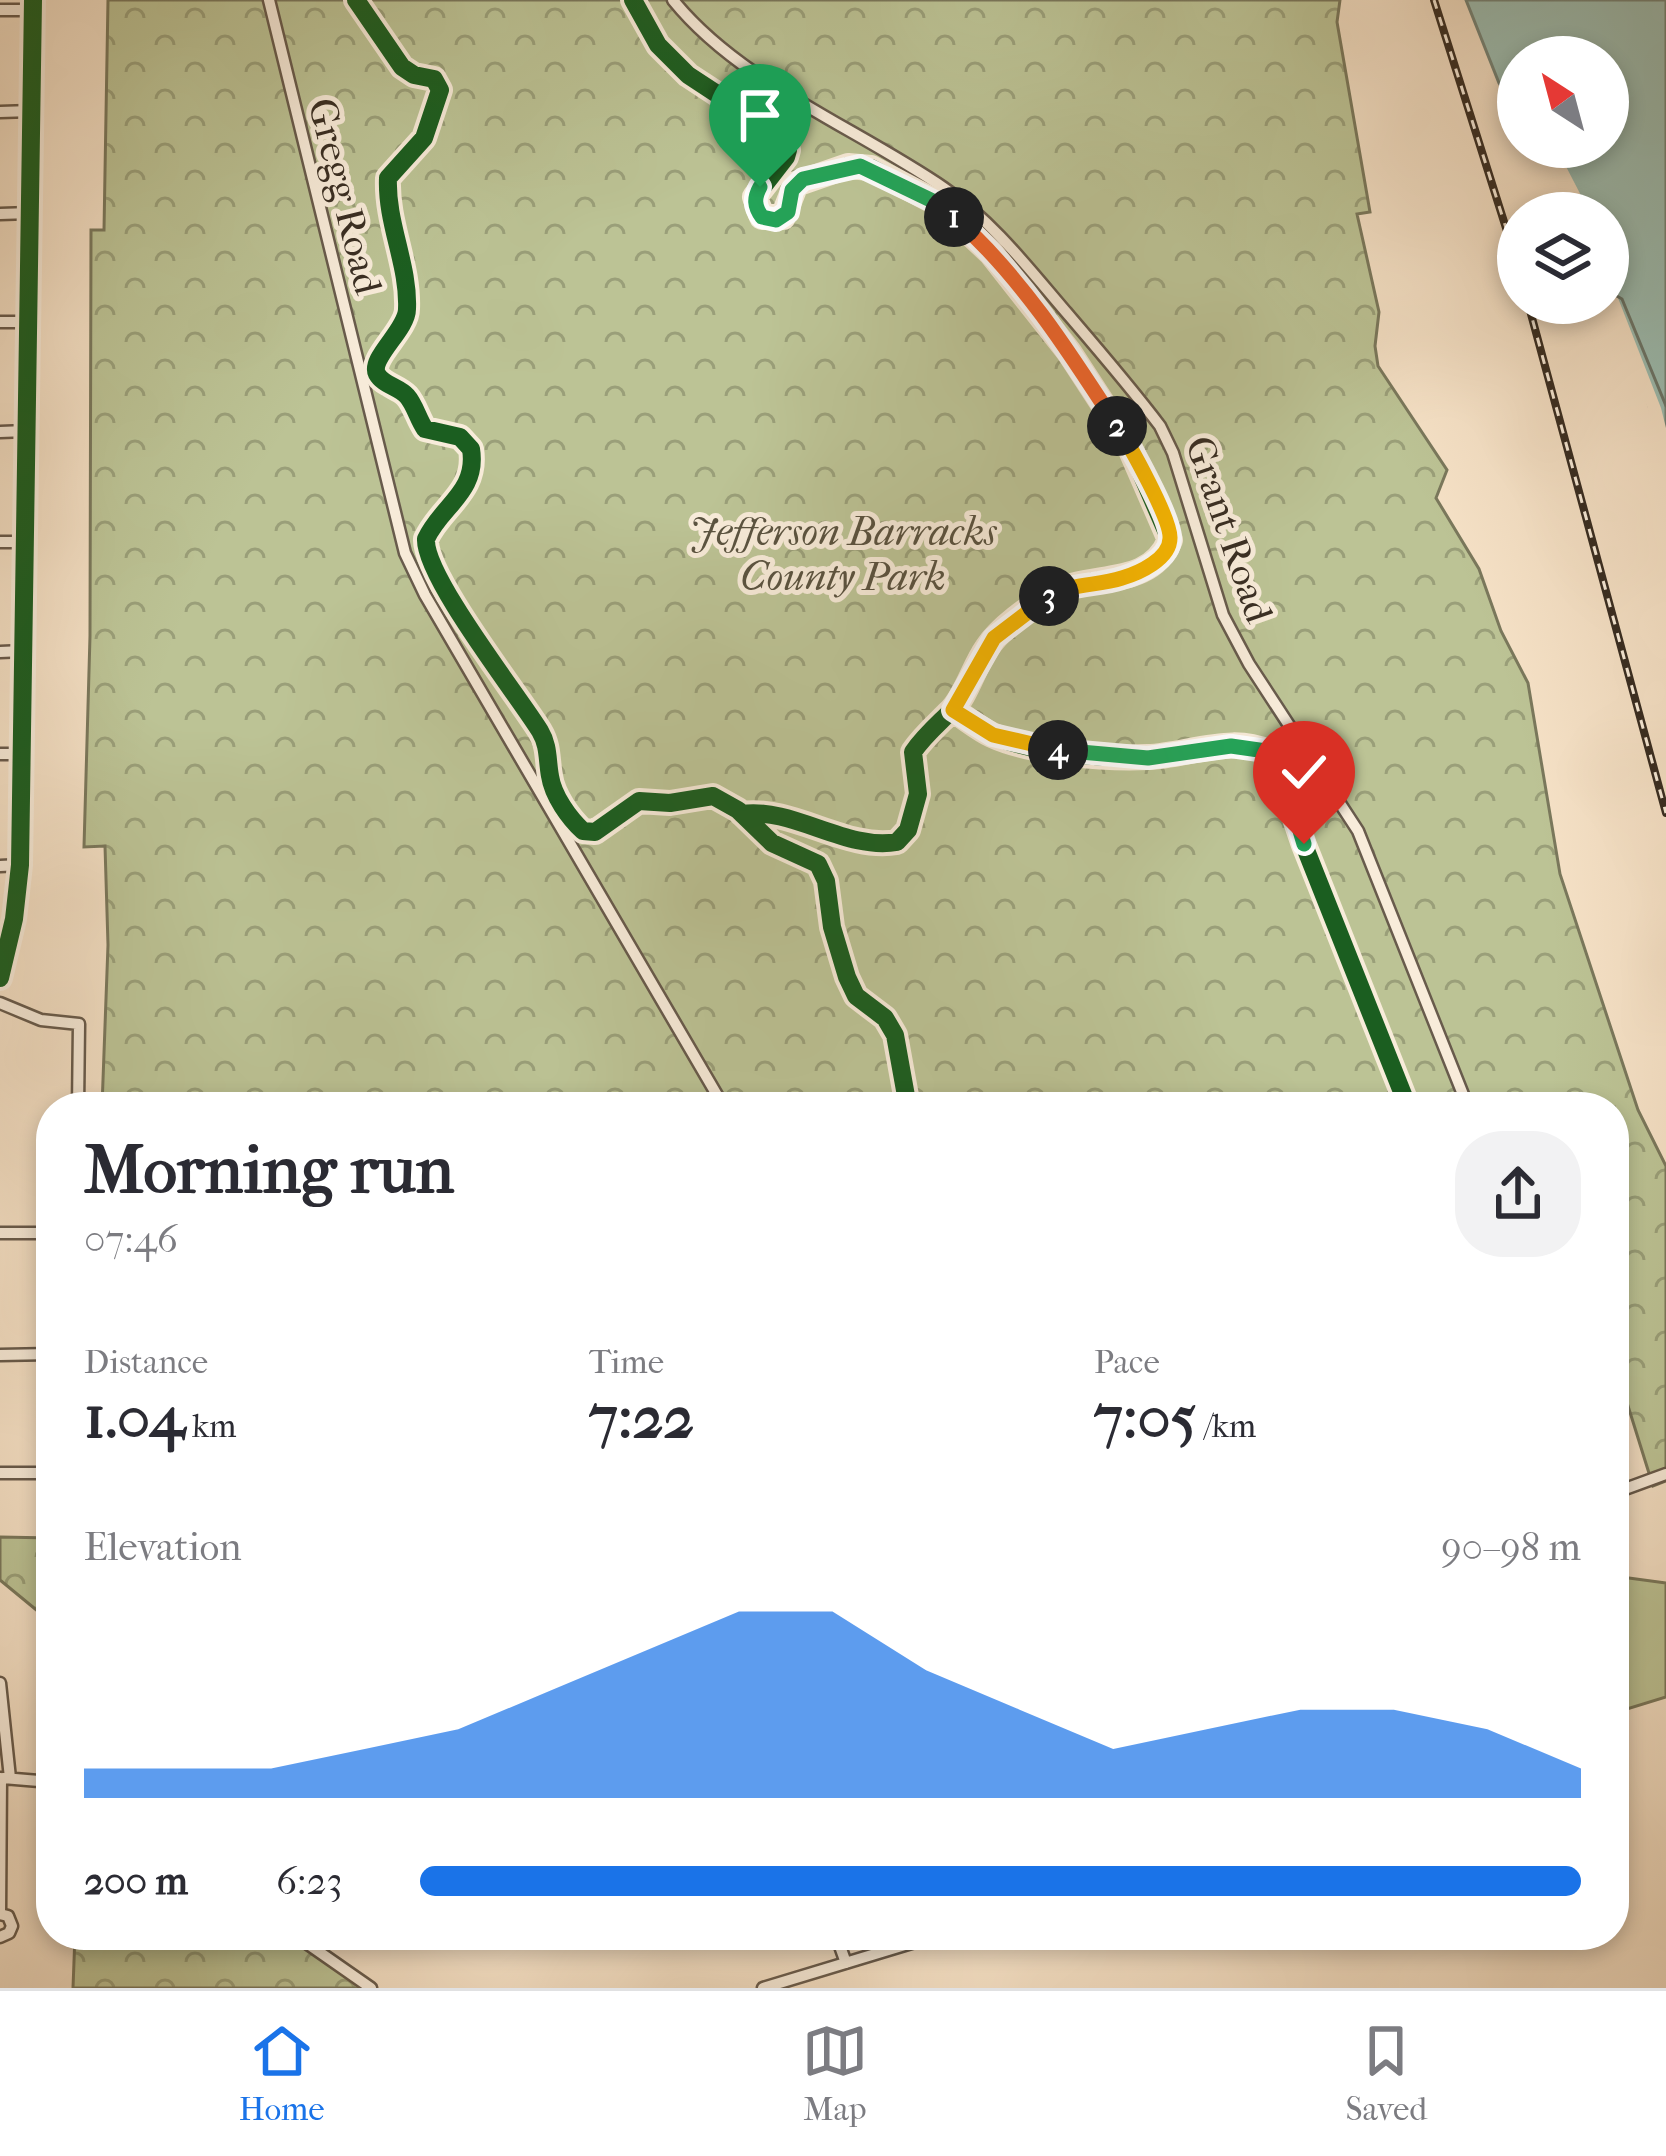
<!DOCTYPE html>
<html lang="en">
<head>
<meta charset="utf-8">
<style>
  :root { --surface:#fff; --page:#f2f2f3; --text:#2b2b33; --muted:#7c7c81; --line:#e1e1e2; --accent:#1a73e8 }
  body { margin:0; font-family:"IM FELL French Canon",serif; background:var(--page); color:var(--text); height:100vh; display:flex; flex-direction:column; font-size:45px; white-space:nowrap }
  * { box-sizing:border-box; margin:0 }
  p { font-size:39px; color:var(--muted) }
  .icon { flex:none; width:66px; height:66px; fill:none; stroke:currentColor; stroke-width:2; stroke-linecap:round; stroke-linejoin:round }
  .map { position:relative; flex:1; overflow:hidden }
  .details { position:absolute; left:36px; top:1092px; width:1593px; height:858px; display:flex; flex-direction:column; background:var(--surface); border-radius:48px; box-shadow:0 6px 18px #0003 }
  .details>* { flex:none }
  .needle { width:78px; rotate:324deg }
  .controls { position:absolute; left:1497px; top:36px; display:grid; gap:24px }
  .controls a { display:grid; place-items:center; width:132px; height:132px; border-radius:50%; background:var(--surface); box-shadow:0 6px 18px #0003; font-size:60px }
  .pin { position:absolute; display:grid; place-items:center; width:102px; height:102px; color:#fff; margin:-123px -51px; border-radius:50% 50% 50% 0; rotate:-45deg; box-shadow:0 0 12px #0007 }
  .pin .icon { rotate:45deg }
  .km { position:absolute; width:60px; height:60px; margin:-30px; border-radius:50%; background:#222; color:#fff; font-size:33px; line-height:60px; text-align:center }
  .round { display:grid; place-items:center; flex:none; width:126px; height:126px; border-radius:48px; background:var(--page) }
  .head { display:flex; align-items:center; justify-content:space-between; height:204px; padding:0 48px }
  h1 { font-size:66px; font-weight:700; line-height:90px }
  .stats { display:grid; grid-template-columns:repeat(3,1fr); gap:18px; height:204px; padding:12px 48px }
  .stats div { display:grid; align-content:center }
  .stats b { font-size:60px; font-weight:700 }
  .stats small { font-size:33px; font-weight:400 }
  .stats p { font-size:33px }
  .chart { height:336px; padding:24px 48px }
  .chart p { display:flex; justify-content:space-between }
  .chart svg { width:100%; height:216px; margin-top:12px; fill:var(--accent); opacity:.7 }
  ul { padding:0 48px; list-style:none; font-size:39px }
  li { display:grid; grid-template-columns:192px 144px 1fr; align-items:center; height:90px }
  li i { height:30px; border-radius:15px; background:var(--accent) }
  .tabs { display:flex; justify-content:space-around; align-items:center; height:168px; border-top:3px solid var(--line); background:var(--surface); font-size:33px; color:var(--muted) }
  .tabs a { display:grid; justify-items:center; gap:6px }
  .tabs .selected { color:var(--accent) }
  .map>svg:first-child { display:block }
</style>
</head>
<body>
<div class="map">
<svg width="1666" height="1988" viewBox="0 0 1666 1988">
  <defs>
    <pattern id="forest-crowns" width="20" height="18" patternUnits="userSpaceOnUse" patternTransform="scale(3)"><rect width="20" height="18" fill="#bcc395"/><path d="M2 6a3 3 0 1 1 6 0M12 15a3 3 0 1 1 6 0" fill="none" stroke="#9a9f79"/></pattern>
  </defs>
  <rect width="100%" height="100%" fill="#f5e1c6"/>
  <filter id="stains"><feTurbulence type="fractalNoise" baseFrequency=".00167" numOctaves="4"/><feColorMatrix values="0 0 0 0 .2 0 0 0 0 .09 0 0 0 0 .02 0 0 0 .5 -.17"/></filter>
  <radialGradient id="worn" r=".72"><stop offset=".6" stop-color="#630" stop-opacity="0"/><stop offset="1" stop-color="#630" stop-opacity=".3"/></radialGradient>
  <path fill="#bcc395" stroke="#7a785c" stroke-width="3" d="M1614,1576L1666,1583V1697L1614,1713Z"/>
  <path fill="url(#forest-crowns)" stroke="#7a785c" stroke-width="3" d="M108,0H1340L1337,22L1370,212L1357,214L1379,312L1375,346L1378,366L1447,470L1436,498L1479,569L1501,631L1528,683L1560,874L1638,1110L1666,1166V1481L1653,1486L1614,1361V1107H102L108,945L105,846L84,847L90,636L91,230H104Z
    M0,1537L51,1538V1622L0,1580Z
    M75,1935H285L362,1988H73Z"/>
  <path fill="#9cbeb3" stroke="#748479" stroke-width="3" d="M1466,0H1666V460L1608,276V213H1574L1540,147H1608V57H1518V113L1499,83Z"/>
  <path fill="#f5e1c6" d="M1534,147H1556L1590,213H1567Z
    M1608,251L1618,298L1661,408L1666,428V466L1660,462L1647,406L1607,312Z"/>
  <g fill="none" stroke-linecap="round" stroke-linejoin="round">
    <path stroke="#6a766b" stroke-width="3" d="M1608,291L1622,299L1666,406"/>
    <g stroke="#685b4c" stroke-width="15">
      <path id="street" d="M269,0L405,553L425,595L724,1107
        M673,0C740,83 857,128 944,188C995,223 1032,273 1072,319C1102,354 1132,389 1160,426L1173,453L1223,615L1249,664L1358,831L1468,1107
        M0,10H33
        M0,112L31,111
        M0,214L30,213
        M0,322H28
        M0,432L26,431
        M0,542H25
        M0,652L23,651
        M0,754H22
        M0,866L20,865
        M0,1003L41,1020L79,1024L78,1107
        M0,1233H51
        M0,1355L51,1354
        M0,1473H51
        M1614,1493L1666,1474
        M0,1683L10,1778
        M3,1778L51,1782
        M0,1914L1,1778
        M0,1914L8,1916L12,1926L9,1933L0,1937
        M295,1935L371,1988
        M836,1935L846,1963
        M763,1988L938,1935"/>
    </g>
    <g stroke="#392e23" stroke-width="20">
      <path id="primary" d="M0,978L14,919L20,865L33,0"/>
    </g>
    <use href="#street" stroke="#f8ecda" stroke-width="10"/>
    <use href="#primary" stroke="#f5e1c6" stroke-width="15"/>
    <g stroke="#392e23" stroke-width="8">
      <path id="rail" d="M1434,0L1518,266
        M1528,303L1666,813"/>
    </g>
    <use href="#rail" stroke="#f8ecda" stroke-width="3" stroke-dasharray="9" stroke-linecap="butt"/>
    <g stroke="#f8ecda" stroke-width="26">
      <path id="cycleway" d="M356,0L402,67L414,75L434,79L440,90L424,138L388,178C386,223 409,265 407,309C407,330 369,358 377,374C383,385 399,387 407,396C415,405 418,419 425,429L460,437L471,449C478,492 441,506 426,539C424,576 517,694 540,731C549,746 547,760 550,776C553,796 569,818 583,831L595,832L639,801L670,803L713,796L738,810L772,843L818,864L826,881L832,927L847,977L856,996L885,1018L895,1035L908,1107
        M633,0L658,45L688,75L784,138L788,150L786,157L755,197L762,217H783L796,184L848,166L871,168L939,204L991,253L1069,352L1127,441L1170,540C1149,591 1089,571 1050,595C1030,607 1000,628 987,648C974,666 966,697 950,712C937,725 924,736 913,752L918,794L908,830L897,842C845,851 794,807 742,814
        M953,710C966,718 979,729 992,735C1031,753 1105,759 1148,757C1187,756 1238,732 1274,756L1304,845L1408,1107
        M0,978L14,919L20,865L33,0"/>
    </g>
    <use href="#cycleway" stroke="#1b5e20" stroke-width="18"/>
  </g>
  <g fill="none" stroke-linecap="round" stroke-linejoin="round">
    <g stroke="#fff" stroke-width="24">
      <path id="split-1" d="M760,187C754,198 754,206 762,217L776,220L788,212L792,190L803,179L860,166L939,204L954,217"/>
    </g>
    <g stroke="#fff" stroke-width="24">
      <path id="split-2" d="M954,217C1020,275 1070,353 1117,426"/>
    </g>
    <g stroke="#fff" stroke-width="24">
      <path id="split-3" d="M1049,596C1072,583 1097,586 1122,578C1139,573 1170,559 1170,538C1171,519 1129,444 1117,426"/>
    </g>
    <g stroke="#fff" stroke-width="24">
      <path id="split-4" d="M1049,596L994,638L953,710L993,735L1058,750"/>
    </g>
    <g stroke="#fff" stroke-width="24">
      <path id="split-5" d="M1058,750L1148,758L1231,746L1266,751L1280,764L1304,844"/>
    </g>
    <use href="#split-1" stroke="#22a559" stroke-width="15"/>
    <use href="#split-2" stroke="#f0652b" stroke-width="15"/>
    <use href="#split-3" stroke="#f5b400" stroke-width="15"/>
    <use href="#split-4" stroke="#f5b400" stroke-width="15"/>
    <use href="#split-5" stroke="#22a559" stroke-width="15"/>
  </g>
  <g text-anchor="middle" stroke-width="10" stroke-linejoin="round" paint-order="stroke">
    <g font-size="39" fill="#392e23" stroke="#f8ecda">
      <text transform="translate(346 196) rotate(76)" y="14">Gregg Road</text>
      <text transform="translate(1230 529) rotate(71)" y="14">Grant Road</text>
    </g>
    <g font-size="39" font-style="italic" fill="#5a5340" stroke="#f8ecda">
      <text x="843" y="545">Jefferson Barracks<tspan x="843" dy="45">County Park</tspan></text>
    </g>
  </g>
  <rect width="100%" height="100%" filter="url(#stains)"/>
  <rect width="100%" height="100%" fill="url(#worn)"/>
</svg>
<div class="controls">
<a><svg class="needle" viewBox="-14 -14 28 28"><path d="M0-13l5 13h-10z" fill="#e53935"/><path d="M0 13l5-13h-10z" fill="#7c7c81"/></svg></a>
<a><svg class="icon" aria-label="layers" viewBox="0 0 24 24"><path d="M12 4l9 5-9 5-9-5zM3 14l9 5 9-5"/></svg></a>
</div>
<div class="pin" style="left:760px;top:187px;background:#1e9e55"><svg class="icon" aria-label="arrive" viewBox="0 0 24 24"><path d="M6 21V4h12l-3 4 3 4H6"/></svg></div>
<div class="pin" style="left:1304px;top:844px;background:#d93025"><svg class="icon" aria-label="check" viewBox="0 0 24 24"><path d="M5 12l5 5 9-10"/></svg></div>
<b class="km" style="left:954px;top:217px">1</b>
<b class="km" style="left:1117px;top:426px">2</b>
<b class="km" style="left:1049px;top:596px">3</b>
<b class="km" style="left:1058px;top:750px">4</b>
<section class="details">
<div class="head"><div><h1>Morning run</h1><p>07:46</p></div><a class="round"><svg class="icon" aria-label="share" viewBox="0 0 24 24"><path d="M12 15V3M7 8l5-5 5 5M5 13v7h14v-7"/></svg></a></div>
<div class="stats">
<div><p>Distance</p><b>1.04<small> km</small></b></div>
<div><p>Time</p><b>7:22</b></div>
<div><p>Pace</p><b>7:05<small> /km</small></b></div>
</div>
<div class="chart"><p><span>Elevation</span>90–98 m</p>
<svg viewBox="0 0 160 44" preserveAspectRatio="none"><path d="M0 44V38L10 38L20 38L30 34L40 30L50 22L60 14L70 6L80 6L90 18L100 26L110 34L120 30L130 26L140 26L150 30L160 38V44z"/></svg>
</div>
<ul>
<li><b>200 m</b>6:23<i style="width:100%"></i></li>
</ul>
</section>
</div>
<nav class="tabs">
<a class="selected"><svg class="icon" aria-label="home" viewBox="0 0 24 24"><path d="M3 11l9-7 9 7M6 9v11h12V9"/></svg>Home</a>
<a><svg class="icon" aria-label="map" viewBox="0 0 24 24"><path d="M3 6l6-2 6 2 6-2v14l-6 2-6-2-6 2zM9 4v14M15 6v14"/></svg>Map</a>
<a><svg class="icon" aria-label="saved" viewBox="0 0 24 24"><path d="M7 4h10v16l-5-4-5 4z"/></svg>Saved</a>
</nav>
</body>
</html>
